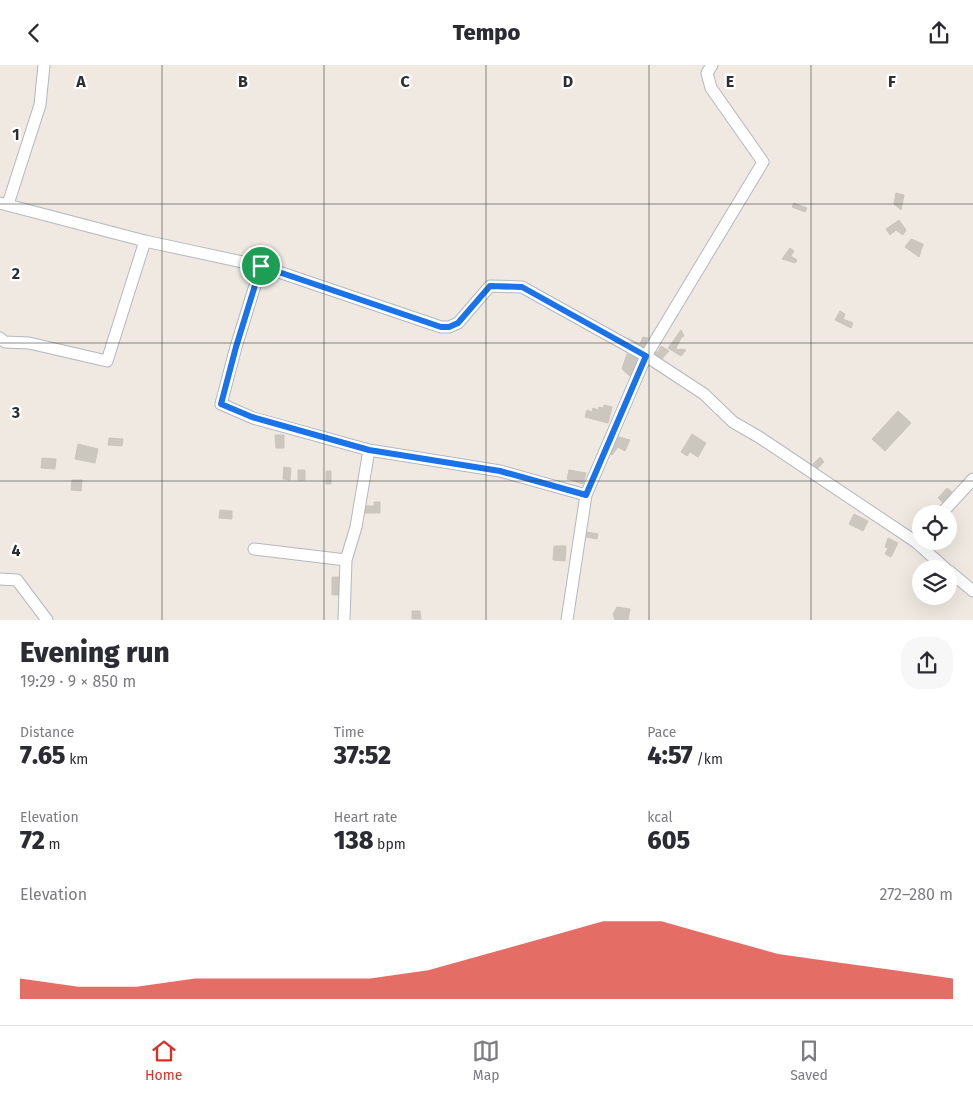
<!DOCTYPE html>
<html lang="en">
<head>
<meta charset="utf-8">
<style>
  :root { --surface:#fff; --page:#f7f7f7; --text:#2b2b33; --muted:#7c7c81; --line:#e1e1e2; --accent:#d93025 }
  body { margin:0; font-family:"Fira Sans",sans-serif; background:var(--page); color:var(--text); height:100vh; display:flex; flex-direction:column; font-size:19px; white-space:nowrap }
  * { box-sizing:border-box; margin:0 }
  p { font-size:16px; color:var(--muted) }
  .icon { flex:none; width:28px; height:28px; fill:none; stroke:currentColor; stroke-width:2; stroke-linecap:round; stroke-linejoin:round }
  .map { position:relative; height:555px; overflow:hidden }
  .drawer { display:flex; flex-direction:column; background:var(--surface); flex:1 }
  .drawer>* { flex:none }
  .tools { position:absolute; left:912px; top:440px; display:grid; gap:10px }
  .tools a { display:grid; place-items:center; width:45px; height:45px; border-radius:50%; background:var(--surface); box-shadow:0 5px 20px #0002; font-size:25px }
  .pin { position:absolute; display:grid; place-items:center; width:42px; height:42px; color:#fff; margin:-21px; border:2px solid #fff; border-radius:50%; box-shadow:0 1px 5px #0007 }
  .round { display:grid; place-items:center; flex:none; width:52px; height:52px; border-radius:20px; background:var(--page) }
  .headline { display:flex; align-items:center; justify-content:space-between; height:85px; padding:0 20px }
  h1 { font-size:28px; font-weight:800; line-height:38px }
  .stats { display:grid; grid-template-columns:repeat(3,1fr); gap:8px; height:85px; padding:5px 20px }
  .stats div { display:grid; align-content:center }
  .stats b { font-size:25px; font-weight:800 }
  .stats small { font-size:14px; font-weight:400 }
  .stats p { font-size:14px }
  .chart { height:140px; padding:10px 20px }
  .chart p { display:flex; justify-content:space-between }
  .chart svg { width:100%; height:90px; margin-top:5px; fill:var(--accent); opacity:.7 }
  header { display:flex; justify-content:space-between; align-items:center; height:65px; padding:0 20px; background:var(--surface); font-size:22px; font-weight:800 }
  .tab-bar { display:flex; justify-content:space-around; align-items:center; height:70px; border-top:1px solid var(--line); background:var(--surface); font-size:14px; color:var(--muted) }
  .tab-bar a { display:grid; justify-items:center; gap:2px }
  .tab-bar .current { color:var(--accent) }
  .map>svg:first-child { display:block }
</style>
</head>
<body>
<header><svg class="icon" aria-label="back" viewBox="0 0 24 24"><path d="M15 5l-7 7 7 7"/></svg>Tempo<svg class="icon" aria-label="share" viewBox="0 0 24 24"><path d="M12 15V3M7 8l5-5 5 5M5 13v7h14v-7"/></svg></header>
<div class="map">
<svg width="973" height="555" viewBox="0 0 973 555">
  <rect width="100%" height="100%" fill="#efe9e1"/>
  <path fill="#cbc7bf" stroke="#cbc5ba" d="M896,128L904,130L901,145L894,139Z
    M794,138L807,143L805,147L792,142Z
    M899,155L906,165L903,170L896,165L890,170L886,164Z
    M911,174L923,179L919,192L905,182Z
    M790,183L794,186L791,191L797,195L795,198L782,194Z
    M840,246L845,249L843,254L853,258L851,263L835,255Z
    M681,265L684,271L681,273L676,283L678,285L681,284L686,285L681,291L668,283Z
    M643,272L648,273L643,284L626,276L627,273L640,279Z
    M661,281L669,286L660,296L651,292L653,287H658Z
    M627,289L638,293L631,312L622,304Z
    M604,340L612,342L608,358L585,352L587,345L592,347L593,343L598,345L599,342L603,343Z
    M898,346L911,358L885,386L872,374Z
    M692,369L706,378L698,392L690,387L687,391L681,387Z
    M275,370H284V383H276Z
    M615,371L630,375L625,386L618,382L612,390L607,387Z
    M109,373L123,374L122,381L108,380Z
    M78,379L98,384L95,398L75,394Z
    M820,392L824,397L817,404L813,399Z
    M42,393L56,394L55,404L41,403Z
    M284,402L291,403L290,415L283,414Z
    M298,405H305V415H298Z
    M569,405L586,408L583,419L567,414Z
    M326,406H331V419H326Z
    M72,415H82L81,426L71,425Z
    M947,423L952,427L943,438L938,433Z
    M374,437H380V448H364V441H374Z
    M220,445L232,446V454L219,453Z
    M854,449L868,456L863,466L849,459Z
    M587,467L598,469L597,474L586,472Z
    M888,473L898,478L891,492L885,489L888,483L885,482Z
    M554,481H566L565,496L553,495Z
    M332,512H342V530H332Z
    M617,542L630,544L628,555H615L613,549Z
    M412,546H420L421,554H412Z"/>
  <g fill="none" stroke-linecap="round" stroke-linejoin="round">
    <g stroke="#b4b7c1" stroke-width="13">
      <path id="minor" d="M0,138L145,176L261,201L236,282L221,339L253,353L369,385L356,462L346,495L344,555
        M8,139L40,40L44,0
        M261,201L441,262H449L458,258L490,221L522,222L646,291L704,329L733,357L759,372L916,477L946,504
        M0,273L5,277L29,278L107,296L145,176
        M369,385L500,406L586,430
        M941,449L973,414
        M254,484L346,495
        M949,506L973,526
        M0,514L17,515L47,555
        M567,555L586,430L646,291L763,97L711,23L707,8L712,0"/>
    </g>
    <use href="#minor" stroke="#fff" stroke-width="11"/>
  </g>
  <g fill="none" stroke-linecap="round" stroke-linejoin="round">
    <g stroke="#fff" stroke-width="10">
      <path id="route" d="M261,201L441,262H449L458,258L490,221L522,222L646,291L586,430L500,406L369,385L252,352L221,339L236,282Z"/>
    </g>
    <use href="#route" stroke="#1a73e8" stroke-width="6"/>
  </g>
  <path fill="none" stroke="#2e2e2e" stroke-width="1" stroke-opacity="0.55" d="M162,0V555M324,0V555M486,0V555M649,0V555M811,0V555M0,139H973M0,278H973M0,416H973"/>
  <g font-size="16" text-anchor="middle" font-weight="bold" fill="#2e2e2e" stroke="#fff" stroke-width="4.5" stroke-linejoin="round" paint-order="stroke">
    <text x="81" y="22">A</text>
    <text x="243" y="22">B</text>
    <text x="405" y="22">C</text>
    <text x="568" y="22">D</text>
    <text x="730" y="22">E</text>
    <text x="892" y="22">F</text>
    <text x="16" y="75">1</text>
    <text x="16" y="214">2</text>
    <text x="16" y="353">3</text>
    <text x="16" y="491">4</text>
  </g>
</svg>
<div class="tools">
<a><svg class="icon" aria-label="locate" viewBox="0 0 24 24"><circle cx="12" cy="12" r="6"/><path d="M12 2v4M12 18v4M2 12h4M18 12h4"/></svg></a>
<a><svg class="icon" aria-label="layers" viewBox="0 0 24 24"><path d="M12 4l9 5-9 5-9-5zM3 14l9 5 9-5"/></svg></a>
</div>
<div class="pin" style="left:261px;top:201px;background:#1e9e55"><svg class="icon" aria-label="arrive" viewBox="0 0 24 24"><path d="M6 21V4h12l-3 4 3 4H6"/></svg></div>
</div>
<section class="drawer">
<div class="headline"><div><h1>Evening run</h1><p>19:29 · 9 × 850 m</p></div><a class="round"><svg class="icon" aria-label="share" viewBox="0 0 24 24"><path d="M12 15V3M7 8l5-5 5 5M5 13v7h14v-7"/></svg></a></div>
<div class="stats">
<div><p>Distance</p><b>7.65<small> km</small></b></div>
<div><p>Time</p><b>37:52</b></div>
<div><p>Pace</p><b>4:57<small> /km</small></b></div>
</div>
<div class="stats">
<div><p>Elevation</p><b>72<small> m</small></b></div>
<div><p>Heart rate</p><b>138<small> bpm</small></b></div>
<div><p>kcal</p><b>605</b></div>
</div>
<div class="chart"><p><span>Elevation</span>272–280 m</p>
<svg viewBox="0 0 160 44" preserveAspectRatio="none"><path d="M0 44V34L10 38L20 38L30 34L40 34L50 34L60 34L70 30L80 22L90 14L100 6L110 6L120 14L130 22L140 26L150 30L160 34V44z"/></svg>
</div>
</section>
<nav class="tab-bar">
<a class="current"><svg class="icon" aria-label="home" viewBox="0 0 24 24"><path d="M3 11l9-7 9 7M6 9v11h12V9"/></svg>Home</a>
<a><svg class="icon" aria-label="map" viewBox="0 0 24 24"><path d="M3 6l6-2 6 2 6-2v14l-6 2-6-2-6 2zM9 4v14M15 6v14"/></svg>Map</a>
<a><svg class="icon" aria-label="saved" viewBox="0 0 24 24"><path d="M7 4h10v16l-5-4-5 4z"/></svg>Saved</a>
</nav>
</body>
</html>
